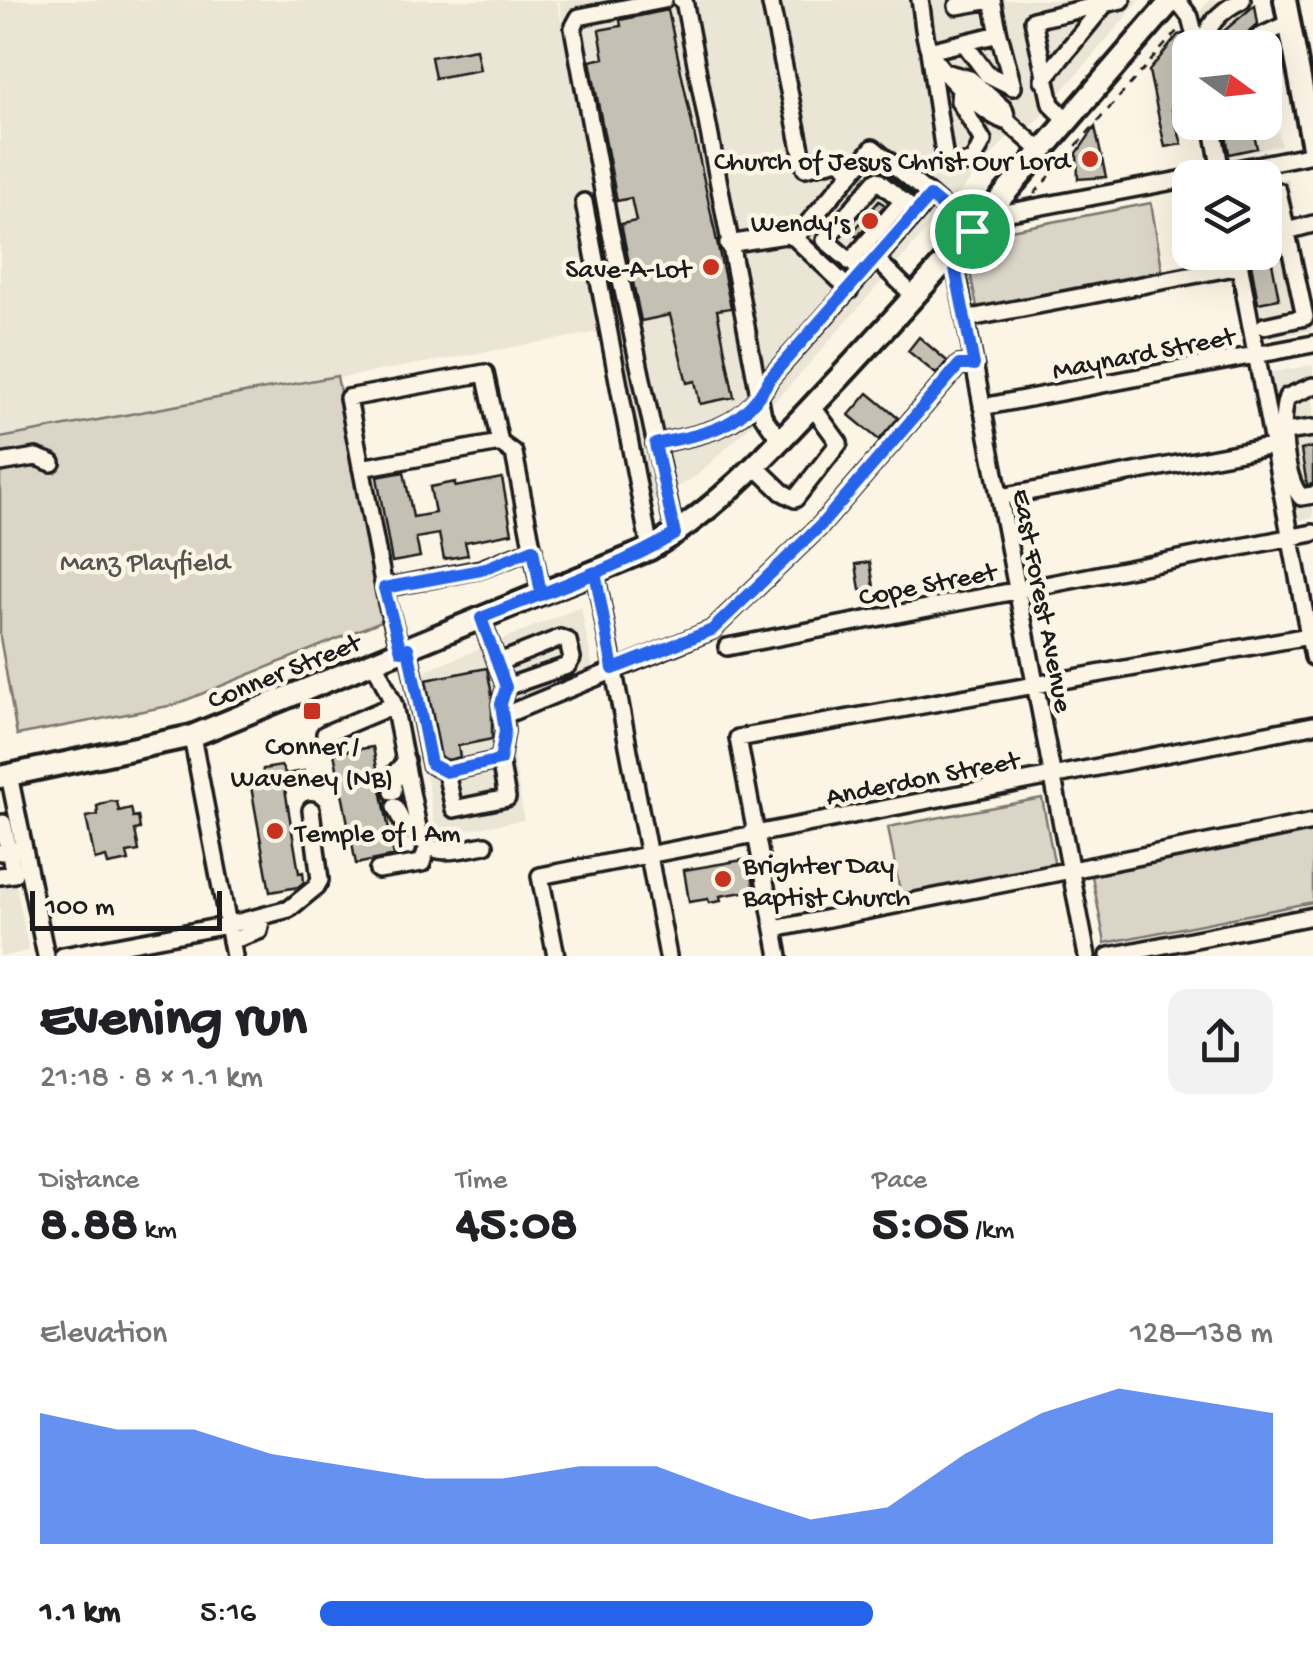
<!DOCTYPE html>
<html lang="en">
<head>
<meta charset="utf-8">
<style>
  :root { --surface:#fff; --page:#f2f2f2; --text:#202124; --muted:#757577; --accent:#2563eb }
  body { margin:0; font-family:"Gochi Hand",sans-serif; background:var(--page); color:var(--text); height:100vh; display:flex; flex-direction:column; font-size:38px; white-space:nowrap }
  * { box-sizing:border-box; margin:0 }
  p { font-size:32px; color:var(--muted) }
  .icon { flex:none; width:55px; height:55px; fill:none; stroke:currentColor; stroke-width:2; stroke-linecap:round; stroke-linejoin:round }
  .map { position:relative; height:956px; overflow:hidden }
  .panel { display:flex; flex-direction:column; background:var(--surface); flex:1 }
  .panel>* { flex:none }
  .needle { width:65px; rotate:105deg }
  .buttons { position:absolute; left:1172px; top:30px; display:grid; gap:20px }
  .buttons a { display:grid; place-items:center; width:110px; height:110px; border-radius:20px; background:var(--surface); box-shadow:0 10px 40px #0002; font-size:50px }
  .scale { position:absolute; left:30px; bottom:25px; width:192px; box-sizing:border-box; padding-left:10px; border:5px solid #1c1c1c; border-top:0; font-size:28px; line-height:35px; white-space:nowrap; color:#1c1c1c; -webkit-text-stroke:8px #fcf5e5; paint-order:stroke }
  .pin { position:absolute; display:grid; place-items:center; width:85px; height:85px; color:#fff; margin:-42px; border:5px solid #fff; border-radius:50%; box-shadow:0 2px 10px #0007 }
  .round { display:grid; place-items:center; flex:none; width:105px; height:105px; border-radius:20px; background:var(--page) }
  .overview { display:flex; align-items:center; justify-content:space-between; height:170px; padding:0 40px }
  h1 { font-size:55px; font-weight:700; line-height:75px }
  .stats { display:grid; grid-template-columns:repeat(3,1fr); gap:15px; height:170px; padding:10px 40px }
  .stats div { display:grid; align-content:center }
  .stats b { font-size:50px; font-weight:700 }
  .stats small { font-size:28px; font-weight:400 }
  .stats p { font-size:28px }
  .chart { height:280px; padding:20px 40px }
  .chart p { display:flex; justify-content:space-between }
  .chart svg { width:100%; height:180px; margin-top:10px; fill:var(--accent); opacity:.7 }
  ul { padding:0 40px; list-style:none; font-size:32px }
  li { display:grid; grid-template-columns:160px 120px 1fr; align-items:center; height:75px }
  li i { height:25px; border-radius:12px; background:var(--accent) }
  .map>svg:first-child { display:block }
</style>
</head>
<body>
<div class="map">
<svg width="1313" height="956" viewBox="0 0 1313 956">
  <rect width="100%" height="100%" fill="#fcf5e5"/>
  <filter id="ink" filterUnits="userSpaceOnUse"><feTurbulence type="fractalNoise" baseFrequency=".01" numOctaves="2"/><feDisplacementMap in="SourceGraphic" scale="20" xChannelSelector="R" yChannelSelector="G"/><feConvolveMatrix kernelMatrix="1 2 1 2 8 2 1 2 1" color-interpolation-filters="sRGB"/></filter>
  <g filter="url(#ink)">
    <path fill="#ebe5d6" d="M0,0H557L567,51L559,0H1140L1031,128L1023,120L795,380L749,427L695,477L643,507L593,203L580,206L604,331L0,438Z
      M1209,0H1253L1262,47H1203L1197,14Z
      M1265,67L1281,145L1225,157L1217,123L1265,122Z
      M1288,178L1313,307V330L1258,341L1241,253L1265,252V183Z
      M1313,365V518L1294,521L1267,373Z
      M581,607L594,675L506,710L524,820L436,835L411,677Z
      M0,805L29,951L5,956H0Z"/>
    <path fill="#dbd5c8" stroke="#7c7872" stroke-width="2.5" d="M1151,203L1163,274L978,311L970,272L1006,231Z
      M337,376L384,620L174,705L17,735L0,637V438Z
      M1042,798L1055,867L901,897L888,827Z
      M1313,826V902L1105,943L1091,871Z"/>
    <path fill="#c4c0b3" stroke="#1c1c1c" stroke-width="2.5" d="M1255,5L1258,24L1231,48H1225L1218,36Z
      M668,10L731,308L717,310L734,397L700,404L695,381L687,383L670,315L641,321L621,224L636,221L631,198L617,201L590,61L604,58L599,30L621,26L620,20Z
      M1183,34L1190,56V106L1172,110L1182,144L1165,147L1149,71L1178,35Z
      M476,49L480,70L435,78L431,57Z
      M1224,122H1251L1257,148L1229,154Z
      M1095,127L1106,177L1078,179L1077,153Z
      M879,201L885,205L857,237L852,233Z
      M1249,252H1270L1279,299L1258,303Z
      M919,337L947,361L936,374L908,351Z
      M868,393L898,418L879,440L849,415Z
      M1313,447V484L1307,485L1301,450Z
      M404,472L413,517L435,513L430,487L455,482V487L502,478L512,533L465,542L468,555L444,559L439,534L416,538L420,557L392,562L377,477Z
      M870,562L874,587L860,590L856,564Z
      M487,668L492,695V739L458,746L460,757L448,760L441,757L426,680Z
      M373,747L394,856L356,864L334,753Z
      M281,766L286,774L304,771L306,785L285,789L299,873L303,872L304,882L298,887L270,892L250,781L261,779L263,769Z
      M111,801L117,802L119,811L131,808L133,817L138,816L140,829L135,830L139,851L127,853L129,861L108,865L106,857L95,860L86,817L98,815L97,806Z
      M749,859L755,890L720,896L721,901L709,903L708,899L689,902L684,870Z"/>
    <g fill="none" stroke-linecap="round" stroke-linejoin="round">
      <g stroke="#1c1c1c" stroke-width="22">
        <path id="minor" d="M664,0L579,17L573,28L610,229L675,534
          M681,0H684L763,416L780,440
          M770,0L805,168L839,160L853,171
          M920,0C923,15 923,33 928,47C935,69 986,117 1008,122
          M992,0L999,34
          M1177,0L1190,17L1198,48
          M957,6L991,0
          M1205,48C1204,25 1222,10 1242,0
          M1246,48L1259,37L1289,23
          M948,73L970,79L1004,109L1008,122L1041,151
          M1043,80L1105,4
          M960,89L959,101L983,141L973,161L954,166L945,160L929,51L999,34L1013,87L987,74L964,43
          M1068,121L1051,104L1033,20L1122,0
          M1212,122L1222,178
          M1191,178L1313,154
          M584,202L650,549
          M984,217L1190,178
          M1287,231L1313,224
          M728,244L786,235L795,238
          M1237,252L1313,657
          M953,253L1087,956
          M850,262L903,201
          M864,273L825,240L877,180L916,212
          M850,290L795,238L873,148L931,196
          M914,296L876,259L931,196L972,231
          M965,319L1240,266
          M1264,326L1305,317L1278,191
          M1313,386L1287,397C1279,420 1285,479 1301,497L1313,495
          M982,407L1313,344
          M1285,432L1313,428
          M655,444C706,433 745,429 770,378L876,259
          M0,463L36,457L52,463
          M755,466L782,492L795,499L839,443L812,406
          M361,468L500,443
          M1000,497L1274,446
          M595,572L668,956
          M384,588L481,569L533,549
          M481,618L506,687L567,666L572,658L568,641L560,638L499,662
          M727,647L1313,533
          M408,648L431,764L446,772L500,760
          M401,651L387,603L348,398L485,373L500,443L514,453L541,593
          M374,662L394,705L420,838C436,859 461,849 485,845
          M512,712L712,630L821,525L959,365H974
          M325,734L394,705
          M192,736L234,956
          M446,772L454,809L507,798L500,760L505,731L501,704L506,687
          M9,775L46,956
          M393,792L395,773L406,761
          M395,807L403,824L419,833
          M0,824L3,823L9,851L24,848
          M378,870L422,863L427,848
          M0,876L14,874L9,851L1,852
          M774,929L1313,822
          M231,941L259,931L262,916
          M63,956L228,925L289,909L316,887L320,880L311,810
          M556,956L540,876L1313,725
          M779,956L738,738L1309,636
          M1109,956L1313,916"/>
      </g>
      <g stroke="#1c1c1c" stroke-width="28">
        <path id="major" d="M1285,0L1313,147
          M0,777L192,736L650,549C726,504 781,439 841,376C955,254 1063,126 1172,0"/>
      </g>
      <path stroke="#1c1c1c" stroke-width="2.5" stroke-dasharray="8 8" stroke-linecap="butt" d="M1034,194L1177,31"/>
      <use href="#minor" stroke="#fcf5e5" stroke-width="15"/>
      <use href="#major" stroke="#fcf5e5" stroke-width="20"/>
    </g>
  </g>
  <g fill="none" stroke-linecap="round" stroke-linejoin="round" filter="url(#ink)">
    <g stroke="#fff" stroke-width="20">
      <path id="route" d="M972,231L930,196L770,378C744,429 706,433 655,444L675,534C615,570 545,592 481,618L506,687L501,704L505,731L500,760L446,772L431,764L408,648L401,651L384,588L481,570L533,549L541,594L595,572L613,669L712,630L821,525L959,365H974L952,253L972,231"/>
    </g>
    <use href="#route" stroke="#2563eb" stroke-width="12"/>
  </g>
  <g fill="#c8321e" stroke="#fcf5e5" stroke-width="4">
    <circle cx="1090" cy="159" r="10"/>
    <circle cx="870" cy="221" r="10"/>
    <circle cx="711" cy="267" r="10"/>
    <rect x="302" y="701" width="20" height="20" rx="5"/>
    <circle cx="275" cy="831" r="10"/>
    <circle cx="723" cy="879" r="10"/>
  </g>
  <g text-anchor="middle" stroke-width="9" stroke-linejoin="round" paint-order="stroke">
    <g font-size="28" fill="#1c1c1c" stroke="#fcf5e5" text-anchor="end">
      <text x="1070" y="169">Church of Jesus Christ Our Lord</text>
      <text x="850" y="231">Wendy's</text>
      <text x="691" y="277">Save-A-Lot</text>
      <text x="312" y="754" text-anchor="middle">Conner /<tspan x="312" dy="32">Waveney (NB)</tspan></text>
      <text x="295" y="841" text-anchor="start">Temple of I Am</text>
      <text x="743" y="873" text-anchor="start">Brighter Day<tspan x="743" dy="32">Baptist Church</tspan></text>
    </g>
    <g font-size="28" fill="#1c1c1c" stroke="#fcf5e5">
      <text transform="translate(1143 351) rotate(-11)" y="10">Maynard Street</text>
      <text transform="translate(927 582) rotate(-11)" y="10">Cope Street</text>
      <text transform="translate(1045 600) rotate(79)" y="10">East Forest Avenue</text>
      <text transform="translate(283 669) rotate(-22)" y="10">Conner Street</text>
      <text transform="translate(922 776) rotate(-11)" y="10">Anderdon Street</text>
    </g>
    <g font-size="28" fill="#555450" stroke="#fcf5e5">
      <text x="145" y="570">Manz Playfield</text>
    </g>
  </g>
</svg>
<div class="buttons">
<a><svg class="needle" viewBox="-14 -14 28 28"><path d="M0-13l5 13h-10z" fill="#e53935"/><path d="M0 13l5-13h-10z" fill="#757577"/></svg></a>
<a><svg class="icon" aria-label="layers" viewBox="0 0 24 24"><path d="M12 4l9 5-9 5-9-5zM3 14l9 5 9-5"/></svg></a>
</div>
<div class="scale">100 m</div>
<div class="pin" style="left:972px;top:231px;background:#1e9e55"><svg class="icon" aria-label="arrive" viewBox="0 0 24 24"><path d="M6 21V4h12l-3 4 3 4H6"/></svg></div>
</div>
<section class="panel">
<div class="overview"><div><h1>Evening run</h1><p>21:18 · 8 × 1.1 km</p></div><a class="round"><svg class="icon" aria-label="share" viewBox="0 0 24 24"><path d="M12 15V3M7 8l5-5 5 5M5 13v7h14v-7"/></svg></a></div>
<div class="stats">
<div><p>Distance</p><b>8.88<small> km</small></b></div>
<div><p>Time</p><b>45:08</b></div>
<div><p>Pace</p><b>5:05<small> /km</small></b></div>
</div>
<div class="chart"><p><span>Elevation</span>128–138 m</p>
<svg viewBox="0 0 160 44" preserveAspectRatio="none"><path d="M0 44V12L10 16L20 16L30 22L40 25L50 28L60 28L70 25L80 25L90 32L100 38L110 35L120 22L130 12L140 6L150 9L160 12V44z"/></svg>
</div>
<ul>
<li><b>1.1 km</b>5:16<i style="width:58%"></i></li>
</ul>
</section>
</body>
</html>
